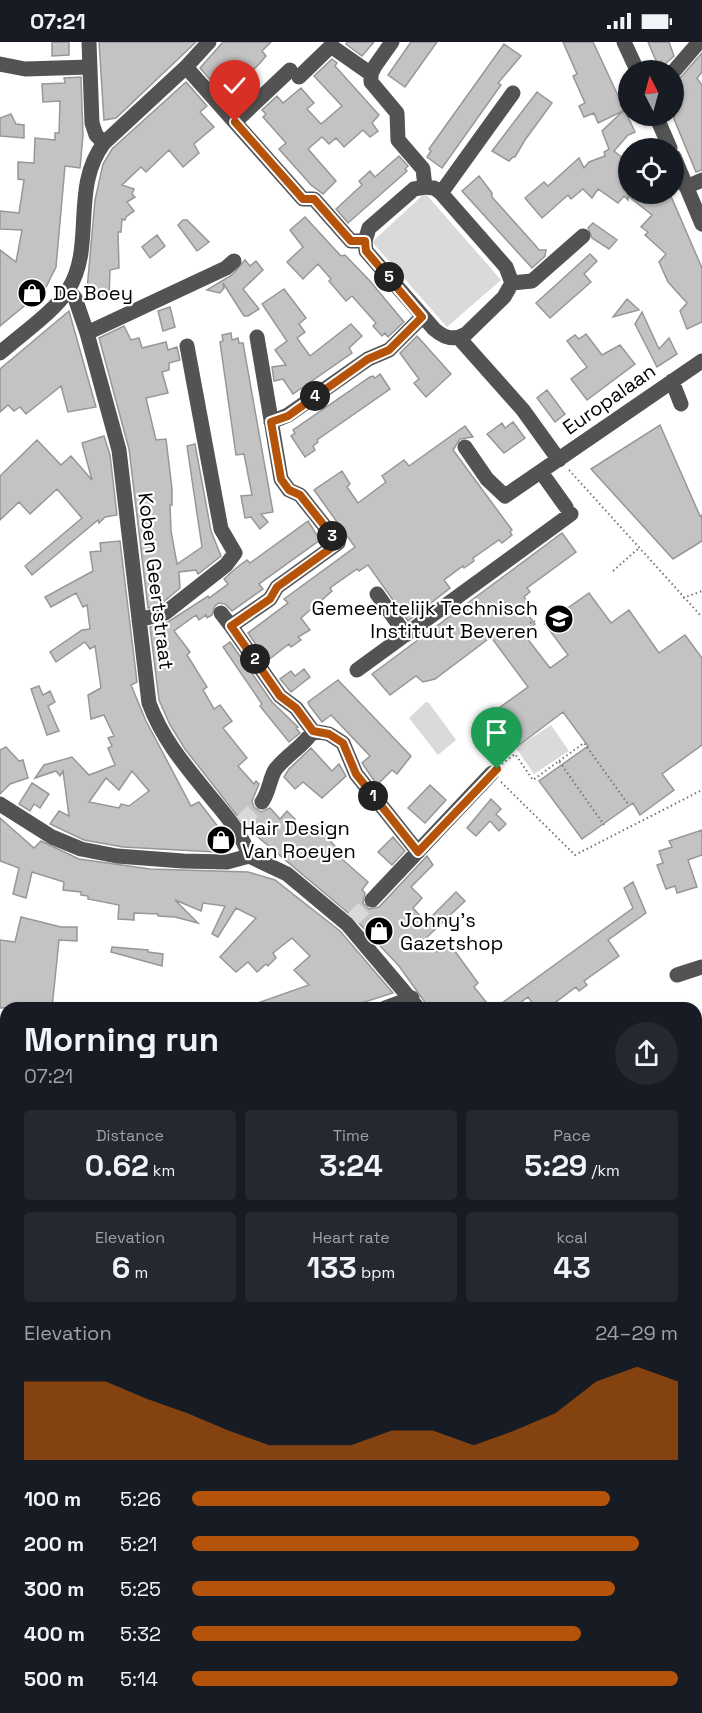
<!DOCTYPE html>
<html lang="en">
<head>
<meta charset="utf-8">
<style>
  :root { --surface:#171b24; --page:#242831; --text:#f1f3f6; --muted:#9ea1a6; --accent:#b45309 }
  body { margin:0; font-family:"Space Grotesk",sans-serif; background:var(--page); color:var(--text); height:100vh; display:flex; flex-direction:column; font-size:22px; white-space:nowrap }
  * { box-sizing:border-box; margin:0 }
  p { font-size:20px; color:var(--muted) }
  .icon { flex:none; width:33px; height:33px; fill:none; stroke:currentColor; stroke-width:2; stroke-linecap:round; stroke-linejoin:round }
  .map { position:relative; flex:1; overflow:hidden }
  .drawer { position:absolute; left:0px; top:960px; width:702px; height:711px; display:flex; flex-direction:column; background:var(--surface); border-radius:18px 18px 0 0; box-shadow:0 2px 4px #0004 }
  .drawer>* { flex:none }
  .needle { width:39px; rotate:354deg }
  .tools { position:absolute; left:618px; top:18px; display:grid; gap:12px }
  .tools a { display:grid; place-items:center; width:66px; height:66px; border-radius:50%; background:var(--surface); box-shadow:0 2px 4px #0004; font-size:30px }
  .pin { position:absolute; display:grid; place-items:center; width:51px; height:51px; color:#fff; margin:-62px -26px; border-radius:50% 50% 50% 0; rotate:-45deg; box-shadow:0 0 6px #0007 }
  .pin .icon { rotate:45deg }
  .km { position:absolute; width:30px; height:30px; margin:-15px; border-radius:50%; background:#222; color:#fff; font-size:16px; line-height:30px; text-align:center }
  .round { display:grid; place-items:center; flex:none; width:63px; height:63px; border-radius:32px; background:var(--page) }
  .head { display:flex; align-items:center; justify-content:space-between; height:102px; padding:0 24px }
  h1 { font-size:33px; font-weight:700; line-height:45px }
  .figures { display:grid; grid-template-columns:repeat(3,1fr); gap:9px; height:102px; padding:6px 24px }
  .figures div { display:grid; align-content:center; border-radius:6px; background:var(--page); text-align:center }
  .figures b { font-size:30px; font-weight:700 }
  .figures small { font-size:16px; font-weight:400 }
  .figures p { font-size:16px }
  .chart { height:168px; padding:12px 24px }
  .chart p { display:flex; justify-content:space-between }
  .chart svg { width:100%; height:108px; margin-top:6px; fill:var(--accent); opacity:.7 }
  ul { padding:0 24px; list-style:none; font-size:20px }
  li { display:grid; grid-template-columns:96px 72px 1fr; align-items:center; height:45px }
  li i { height:15px; border-radius:8px; background:var(--accent) }
  .status { display:flex; justify-content:space-between; align-items:center; height:42px; padding:0 30px; background:var(--surface); direction:ltr }
  .status svg { height:16px; fill:currentColor }
  .map>svg:first-child { display:block }
</style>
</head>
<body>
<div class="status"><b>07:21</b><svg viewBox="0 0 49 12"><path d="M0 12V9h3v3zM5 12V6h3v6zM10 12V3h3v9zM15 12V0h3v12zM26 1h20v11H26zM47 4h2v5h-2z"/></svg></div>
<div class="map">
<svg width="702" height="1671" viewBox="0 0 702 1671">
  <rect width="100%" height="100%" fill="#fff"/>
  <path fill="#dadada" d="M425,151L501,238L447,285L372,200Z
    M426,660L429,661L456,698L438,713L409,676Z
    M551,683L569,709L534,732L516,706Z
    M0,1396L6,1407V1581H0Z
    M366,1665H499L502,1671H370Z"/>
  <path fill="#c3c3c3" stroke="#979797" stroke-width="1.5" fill-rule="evenodd" d="M52,0H69V13L52,14Z
    M99,0H196L116,76L104,78Z
    M223,0H271L262,9L266,14L260,21L236,46L246,56L235,66L200,26Z
    M347,0H374L362,14L346,2Z
    M411,0H437L405,45L388,33Z
    M563,0H593L635,90L628,93L614,109L628,120V152H670L702,226V280L687,287L680,269L687,261L668,240L659,220L666,212L645,193L648,190L641,185L652,173L628,154V158L624,154L618,161L598,147L592,156L583,147L571,157L568,153L542,176L525,156L544,140L548,144L579,116L584,126L589,120L605,114L604,110L609,107L602,89L623,69L598,81L594,71L584,75L579,64L585,61L573,34L577,32Z
    M648,0H669L674,14L663,24L661,19L657,21Z
    M504,2L521,14L498,41L501,43L442,126L427,115L431,109L429,107Z
    M702,11V30L697,36L702,43V128L696,130L674,77V39L681,35Z
    M332,17L337,21L335,24L379,73L372,81L378,89L370,95L363,88L344,105L336,96L329,102L322,95L308,107L336,139L323,152L311,143L279,107L286,101L263,75L266,72L262,68L277,54L283,61L301,46L314,61L307,67L321,82L342,64L314,34Z
    M81,35L83,93L80,126L65,124L56,225L46,245L44,243L29,260L0,284V208L16,220L22,188L0,187V169L19,171L24,138L18,137V120L34,121L35,96L55,98V91H59L60,59L43,60L42,42L65,41L64,36Z
    M186,40L207,64L200,70L214,85L194,102L199,111L183,125L169,108L146,130L141,125L122,143L134,147L132,152L135,155L127,160L134,169L126,175L125,178L122,177L121,190H118L119,226L110,228L109,257L98,256L99,249L87,248L95,158L103,122L112,107Z
    M537,50L552,61L525,98L515,115H513L509,119L492,109Z
    M11,72L16,82L24,83V96L0,94V76Z
    M399,114L408,124L405,127L407,129L348,181L336,167L362,143L359,139L370,129L375,135Z
    M479,134L492,151V155L535,203L539,208H546L545,214L532,226L462,149Z
    M305,175L341,214L345,213L370,239L404,280L388,295L385,291L382,294L373,284L376,281L352,254L346,259L329,239L331,237L318,222L303,237L287,220L303,205L290,188Z
    M183,178H187L209,200L197,209L178,183Z
    M593,181L617,198L609,207L592,196L588,186Z
    M157,193L165,204L150,216L142,205Z
    M590,212L597,219L584,232L591,240L550,276L536,261Z
    M245,218L250,224L256,219L263,228L243,247L259,267L248,274H244L223,241L224,246L220,251L207,248L232,233Z
    M284,247L306,276L299,282L305,290L297,296L310,314L351,282L362,294L349,306L352,311L293,352L283,337L274,339L272,325L286,323L275,308L287,299L262,262Z
    M627,257L639,268L613,275Z
    M170,265L175,285L163,289L158,269Z
    M69,269L96,365L68,370L61,344L26,372L20,365L14,369L8,363L0,370V327Z
    M642,270L659,307L669,296L677,312L657,325L635,282Z
    M124,284L131,298L139,296L142,306L166,300L168,308L177,305L180,318L169,321V328L162,330L168,351L146,356L156,398L166,397L172,447V463H170L171,489L177,522L202,505L187,404L195,402L211,489L221,514L198,532L196,528L179,530L180,546L161,562L148,566L129,407L99,296Z
    M231,291L232,298L238,296L239,301H243L273,470L261,472L268,480L260,487L251,475L245,476L241,454L252,453L244,412L236,413L220,300L223,299L222,293Z
    M586,292L602,313L620,303L635,322L587,358L571,337L587,325L567,299L575,293L579,297Z
    M417,294L451,332L426,355L414,341L419,337L400,311Z
    M380,332L390,347L317,398L318,400L313,404L315,408L305,415L291,394L295,391L293,388L370,335L373,334L375,336Z
    M547,348L565,372L555,380L537,356Z
    M513,380L525,396L504,411L487,392L502,381L505,386Z
    M660,383L700,474L702,473V499L673,517L591,427Z
    M465,384L473,395L460,397L453,408L512,488L510,490L512,493L502,501L499,498L473,516L474,519L464,526L463,524L444,538L450,546L408,579L368,523L359,529L357,527L330,546L332,549L301,576L310,588L298,595L301,598L291,605L289,602L267,619L248,591L288,561L284,557L355,505L314,448L342,429L350,442L347,445L358,461L386,440L382,434L404,418L409,424Z
    M104,394L110,413L117,473L105,475L99,481L98,478L32,533L25,524L82,476L57,447L30,472L19,460L0,478V434L37,398L61,423L71,414L92,438L82,401Z
    M308,479L320,498L259,542L263,547L232,569L225,562L219,561L215,564L212,573L207,576L206,573L199,578L196,573L174,589L190,610L187,613L207,645L203,648L214,667L220,663L232,679L223,686L247,716L238,724L254,742L256,739L259,742L252,759L254,765L261,770L270,766L280,777L287,769L295,777L293,780L307,794L322,779L329,786L331,784L338,791L331,800L337,806L334,810L368,840L362,848L365,851L363,861L369,867L379,865L427,814L433,823L411,845L422,856L413,866L426,880L456,850L465,859L426,896L437,910L449,901L478,941L474,945L491,966H429L399,924L353,875L246,785L185,707L170,683L159,658L150,585L168,580L208,554L209,556L228,542L224,537L236,526L247,518L250,521Z
    M562,491L576,510L527,546L530,550L524,555L529,562L523,566L535,582L523,591L550,626L568,613L545,582L589,551L611,581L629,568L659,611L685,593L702,616V703L662,732L674,748L640,773L633,761L582,797L539,739L588,704L563,670L510,710L485,676L528,645L491,595L435,637L423,640L416,634L390,653L372,632Z
    M120,499L137,640L131,643L146,679L191,764L199,760L229,799L215,810L123,805L84,798L50,782L59,769L69,774L63,729L60,734L56,729L35,736L44,723L72,715L89,733L115,723L108,706L112,704L108,696L114,694L104,673L91,677L88,653L101,646L95,604L90,607L85,600L56,620L50,610L82,588L90,587L87,563L83,565L76,551L51,565L45,555L93,529L90,510L101,509L100,501ZM132,729L149,749L129,764L121,762L119,766L89,760L106,736L119,748Z
    M230,600L272,660L298,685L296,686L300,691L289,700L260,664L262,662L223,605Z
    M304,627L310,635L291,650L280,637L291,629L295,634Z
    M338,638L411,714L397,732L392,728L377,743L362,721L370,714L331,673L322,680L309,663L308,660Z
    M39,644L43,653L50,649L55,660L48,664L59,689L47,693L31,647Z
    M6,705L19,719L23,718L28,736L10,742L0,752V708Z
    M311,706L332,729L339,722L346,734L322,756L303,740L295,747L284,735L289,727Z
    M32,741L49,752L40,766L34,762L30,769L19,762Z
    M430,743L446,758L425,781L408,766Z
    M491,757L501,767L496,772L506,782L499,789L490,779L476,794L467,786Z
    M0,776L34,806L41,799L79,817L150,827L248,830L275,838L340,889L393,951L346,966H249V964L309,943L294,928L310,914L292,896L273,911L276,916L268,924L266,922L257,930L248,920L236,930L220,915L256,876L236,866L218,895L212,892L225,864L203,861L201,869L175,858L198,881L175,875L158,874V872L134,871V878L118,877L119,863L88,857V854L81,853V850L63,848L64,840L32,830L26,856L13,852L19,826L0,819Z
    M702,788V813L688,818L697,845L677,851L675,844L666,847L657,823L663,821L659,809L672,805L669,799Z
    M393,795L405,809L392,823L378,810Z
    M633,840L646,871L608,898L619,914L584,939L587,943L579,949L576,945L556,960L561,966H536L528,955L513,966H495L633,866L624,846Z
    M21,875L61,885H77V899L59,898L52,966H0V898L15,900Z
    M112,905L148,908V910L163,912L162,924L111,910Z"/>
  <g fill="none" stroke-linecap="round" stroke-linejoin="round">
    <path stroke="#d9d9d9" stroke-width="15" stroke-dasharray="15 8" stroke-linecap="butt" d="M242,780L262,760
      M353,877L372,858"/>
    <path stroke="#757575" stroke-width="2" stroke-dasharray="1.5 3" stroke-linecap="butt" d="M569,428L702,575
      M613,529L639,506
      M683,556L702,549
      M530,581L535,579
      M559,719L584,701L628,762
      M502,722L515,712L533,738L559,719L604,783
      M501,740L575,813L702,748"/>
    <path stroke="#535353" stroke-width="15" d="M89,0L92,81L96,93L104,101
      M392,0L375,24L371,32V40L397,71L398,98L423,127L425,145
      M624,0L637,28
      M0,22L25,27L90,25
      M186,25L303,157H314L351,199H365
      M674,29L699,0
      M299,35L331,4L371,32
      M656,74L670,106
      M235,80L290,28
      M674,115L702,182
      M425,145L434,146L441,151L506,225L512,241L504,255L466,292C454,299 444,296 434,287L366,209L365,199L369,186L414,147Z
      M686,145L702,138
      M441,151L513,51
      M512,241L532,239L583,194
      M68,248L75,256L87,291L119,408L149,661C163,699 188,727 214,759C228,776 242,792 249,814
      M87,291L226,226L234,219
      M459,296L523,368L559,418
      M0,311C19,294 56,268 68,248C96,204 70,146 104,101L186,25L209,0
      M672,339L681,362
      M271,380L288,373L368,317L389,308L422,275
      M465,405L487,437L505,454L702,319
      M541,430L566,465
      M377,552L406,593
      M221,571L231,584L270,557L277,545L338,501L300,453L289,448L281,437L257,295
      M139,578L165,571L226,523L235,511L221,487L187,304
      M231,584L280,654L296,666L313,689L329,692L343,701L356,732L418,810
      M357,628L571,472
      M262,760C269,750 270,736 275,728C286,713 303,705 313,689
      M0,762L52,795L81,807L117,814L183,819L227,820L249,814L287,832L347,882L418,966
      M372,858L492,731
      M677,933L702,925
      M385,966L412,956
      M0,1086L6,1084
      M696,1091L702,1089
      M696,1113L702,1110
      M696,1301L702,1307
      M201,1665L205,1671
      M353,1665L357,1671
      M516,1665L518,1671
      M117,1671L134,1665"/>
  </g>
  <g fill="none" stroke-linecap="round" stroke-linejoin="round">
    <g stroke="#fff" stroke-width="12">
      <path id="route" d="M235,80L303,157H314L351,199H365L366,209L422,275L389,308L368,317L288,374L271,380L281,437L289,448L300,453L338,501L277,545L270,557L231,584L280,654L296,666L313,689L329,692L343,701L356,732L418,810L497,727"/>
    </g>
    <use href="#route" stroke="#b45309" stroke-width="8"/>
  </g>
  <defs>
    <g id="shop-disc" transform="scale(1.5)"><circle r="9.5" fill="#000" stroke="#fff"/><path d="M-5-2.5h2.3a2.7 3.5 0 0 1 5.4 0H5L5.5 6h-11ZM-1.5-2.5h3a1.5 2.3 0 0 0-3 0Z" fill="#fff"/></g>
    <g id="school-disc" transform="scale(1.5)"><circle r="9.5" fill="#000" stroke="#fff"/><path d="M0-5L7-2L0 1L-7-2ZM-4 1L0 2.5L4 1V4Q0 6-4 4Z" fill="#fff"/></g>
  </defs>
  <g fill-rule="evenodd">
    <use href="#shop-disc" x="32" y="251"/>
    <use href="#school-disc" x="559" y="577"/>
    <use href="#shop-disc" x="221" y="798"/>
    <use href="#shop-disc" x="379" y="889"/>
  </g>
  <g text-anchor="middle" stroke-width="4.5" stroke-linejoin="round" paint-order="stroke">
    <g font-size="20" fill="#000" stroke="#fff" text-anchor="start">
      <text x="53" y="258">De Boey</text>
      <text x="538" y="573" text-anchor="end">Gemeentelijk Technisch<tspan x="538" dy="23">Instituut Beveren</tspan></text>
      <text x="242" y="793">Hair Design<tspan x="242" dy="23">Van Roeyen</tspan></text>
      <text x="400" y="885">Johny's<tspan x="400" dy="23">Gazetshop</tspan></text>
    </g>
    <g font-size="20" fill="#000" stroke="#fff">
      <text transform="translate(609 357) rotate(-35)" y="7">Europalaan</text>
      <text transform="translate(156 539) rotate(83)" y="7">Koben Geertstraat</text>
    </g>
  </g>
</svg>
<div class="tools">
<a><svg class="needle" viewBox="-14 -14 28 28"><path d="M0-13l5 13h-10z" fill="#e53935"/><path d="M0 13l5-13h-10z" fill="#9ea1a6"/></svg></a>
<a><svg class="icon" aria-label="locate" viewBox="0 0 24 24"><circle cx="12" cy="12" r="6"/><path d="M12 2v4M12 18v4M2 12h4M18 12h4"/></svg></a>
</div>
<div class="pin" style="left:497px;top:727px;background:#1e9e55"><svg class="icon" aria-label="arrive" viewBox="0 0 24 24"><path d="M6 21V4h12l-3 4 3 4H6"/></svg></div>
<div class="pin" style="left:235px;top:80px;background:#d93025"><svg class="icon" aria-label="check" viewBox="0 0 24 24"><path d="M5 12l5 5 9-10"/></svg></div>
<b class="km" style="left:373px;top:754px">1</b>
<b class="km" style="left:255px;top:617px">2</b>
<b class="km" style="left:332px;top:494px">3</b>
<b class="km" style="left:315px;top:354px">4</b>
<b class="km" style="left:389px;top:235px">5</b>
<section class="drawer">
<div class="head"><div><h1>Morning run</h1><p>07:21</p></div><a class="round"><svg class="icon" aria-label="share" viewBox="0 0 24 24"><path d="M12 15V3M7 8l5-5 5 5M5 13v7h14v-7"/></svg></a></div>
<div class="figures">
<div><p>Distance</p><b>0.62<small> km</small></b></div>
<div><p>Time</p><b>3:24</b></div>
<div><p>Pace</p><b>5:29<small> /km</small></b></div>
</div>
<div class="figures">
<div><p>Elevation</p><b>6<small> m</small></b></div>
<div><p>Heart rate</p><b>133<small> bpm</small></b></div>
<div><p>kcal</p><b>43</b></div>
</div>
<div class="chart"><p><span>Elevation</span>24–29 m</p>
<svg viewBox="0 0 160 44" preserveAspectRatio="none"><path d="M0 44V12L10 12L20 12L30 19L40 25L50 32L60 38L70 38L80 38L90 32L100 32L110 38L120 32L130 25L140 12L150 6L160 12V44z"/></svg>
</div>
<ul>
<li><b>100 m</b>5:26<i style="width:86%"></i></li>
<li><b>200 m</b>5:21<i style="width:92%"></i></li>
<li><b>300 m</b>5:25<i style="width:87%"></i></li>
<li><b>400 m</b>5:32<i style="width:80%"></i></li>
<li><b>500 m</b>5:14<i style="width:100%"></i></li>
</ul>
</section>
</div>
</body>
</html>
